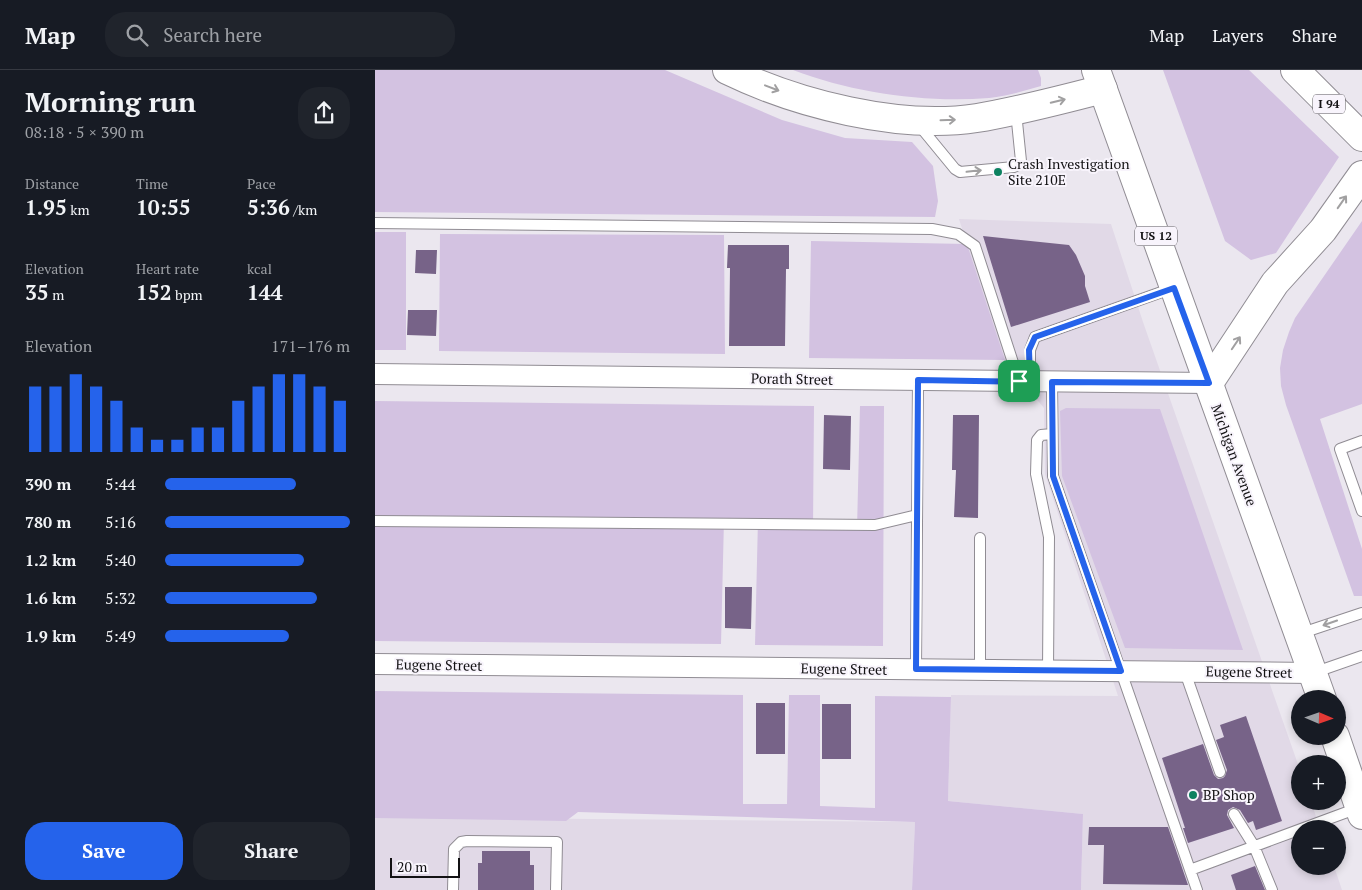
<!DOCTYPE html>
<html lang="en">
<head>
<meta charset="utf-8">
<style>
  :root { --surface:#171b24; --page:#20242c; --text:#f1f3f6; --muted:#9ea1a6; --line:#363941; --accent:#2563eb }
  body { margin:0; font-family:"PT Serif",serif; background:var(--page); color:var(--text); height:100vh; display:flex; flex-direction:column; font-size:19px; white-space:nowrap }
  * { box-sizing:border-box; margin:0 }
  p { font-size:16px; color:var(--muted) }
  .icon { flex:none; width:28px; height:28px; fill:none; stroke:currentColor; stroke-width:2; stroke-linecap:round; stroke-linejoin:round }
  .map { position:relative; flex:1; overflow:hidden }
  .panel { display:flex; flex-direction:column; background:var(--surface); width:375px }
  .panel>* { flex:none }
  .needle { width:32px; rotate:92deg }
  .controls { position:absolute; left:916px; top:620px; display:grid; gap:10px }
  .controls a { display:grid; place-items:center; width:55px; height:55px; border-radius:50%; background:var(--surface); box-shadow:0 2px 8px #0003; font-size:25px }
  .scale { position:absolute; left:15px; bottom:12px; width:70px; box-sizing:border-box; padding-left:5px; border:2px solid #131214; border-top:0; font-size:14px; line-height:18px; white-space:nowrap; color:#131214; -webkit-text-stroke:4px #f8f4fc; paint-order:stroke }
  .pin { position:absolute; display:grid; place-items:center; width:42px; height:42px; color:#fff; margin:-21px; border-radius:10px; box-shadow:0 2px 8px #0006 }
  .round { display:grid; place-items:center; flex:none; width:52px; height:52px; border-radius:20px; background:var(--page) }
  .head { display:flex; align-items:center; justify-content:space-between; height:85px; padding:0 25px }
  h1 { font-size:28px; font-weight:600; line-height:38px }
  .metrics { display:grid; grid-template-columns:repeat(3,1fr); gap:8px; height:85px; padding:5px 25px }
  .metrics div { display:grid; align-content:center }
  .metrics b { font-size:21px; font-weight:600 }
  .metrics small { font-size:14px; font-weight:400 }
  .metrics p { font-size:14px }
  .chart { height:140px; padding:10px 25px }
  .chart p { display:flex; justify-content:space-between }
  .chart svg { width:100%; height:90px; margin-top:5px; stroke:var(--accent); stroke-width:6 }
  .primary-button { display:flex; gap:10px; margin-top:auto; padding:10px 25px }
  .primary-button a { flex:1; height:58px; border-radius:20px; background:var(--accent); color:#fff; font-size:20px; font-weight:600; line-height:58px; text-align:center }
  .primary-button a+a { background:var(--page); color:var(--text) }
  ul { padding:0 25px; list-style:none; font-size:16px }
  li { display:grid; grid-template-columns:80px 60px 1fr; align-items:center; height:38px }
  li i { height:12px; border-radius:6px; background:var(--accent) }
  header { display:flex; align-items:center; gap:30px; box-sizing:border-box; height:70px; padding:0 25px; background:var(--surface); border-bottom:1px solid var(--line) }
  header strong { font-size:24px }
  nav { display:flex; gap:28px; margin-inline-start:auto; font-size:18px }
  .search { width:350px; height:45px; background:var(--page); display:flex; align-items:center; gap:12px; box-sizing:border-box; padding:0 18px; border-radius:20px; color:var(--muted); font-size:19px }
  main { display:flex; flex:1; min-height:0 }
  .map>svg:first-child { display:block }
</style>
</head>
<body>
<header>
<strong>Map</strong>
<div class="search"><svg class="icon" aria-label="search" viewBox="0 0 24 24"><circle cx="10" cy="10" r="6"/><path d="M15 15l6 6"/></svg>Search here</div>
<nav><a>Map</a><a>Layers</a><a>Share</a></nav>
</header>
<main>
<section class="panel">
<div class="head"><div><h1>Morning run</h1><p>08:18 · 5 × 390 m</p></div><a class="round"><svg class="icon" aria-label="share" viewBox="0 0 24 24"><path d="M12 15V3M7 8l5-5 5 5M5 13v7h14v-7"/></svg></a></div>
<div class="metrics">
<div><p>Distance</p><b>1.95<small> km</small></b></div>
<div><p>Time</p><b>10:55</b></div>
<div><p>Pace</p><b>5:36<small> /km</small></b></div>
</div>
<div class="metrics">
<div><p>Elevation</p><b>35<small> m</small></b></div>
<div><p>Heart rate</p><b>152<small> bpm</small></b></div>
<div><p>kcal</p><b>144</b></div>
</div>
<div class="chart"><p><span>Elevation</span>171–176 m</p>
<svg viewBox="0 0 160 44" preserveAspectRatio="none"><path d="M5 44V12M15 44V12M25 44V6M35 44V12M45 44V19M55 44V32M65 44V38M75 44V38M85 44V32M95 44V32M105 44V19M115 44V12M125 44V6M135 44V6M145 44V12M155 44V19"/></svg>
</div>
<ul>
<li><b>390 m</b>5:44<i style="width:71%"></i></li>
<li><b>780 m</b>5:16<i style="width:100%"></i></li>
<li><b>1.2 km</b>5:40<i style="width:75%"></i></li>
<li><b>1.6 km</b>5:32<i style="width:82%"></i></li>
<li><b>1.9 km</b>5:49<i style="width:67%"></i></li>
</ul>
<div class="primary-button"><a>Save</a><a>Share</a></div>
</section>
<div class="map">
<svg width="987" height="820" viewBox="0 0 987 820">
  <rect width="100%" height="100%" fill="#ebe7ef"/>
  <path fill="#e1d9e7" d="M584,149L736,154L768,252L925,700V731H936L945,759H925V796H959L967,820H706L708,744L573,731L576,625L743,626L670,404L669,338L630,292Z
    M0,747L540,752L537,820H0Z"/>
  <path fill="#d3c2e1" d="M0,0H290L407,50L470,68L537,72L558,96L563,131L560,147L0,142Z
    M418,0H663L666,8V16C649,21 632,26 614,28C549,33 479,23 418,0Z
    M788,0H874L964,87L901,183L876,190L850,171Z
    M987,151V334L945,349L987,479V526H979L911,335L906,316L905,298L908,280L914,262L920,248Z
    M0,162H31V280H0Z
    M65,164L349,165L350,284L64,281Z
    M436,171L592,174L630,290L434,288Z
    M0,331L439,336L438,459H482L485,336H509L508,576L380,575L383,449H349L346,574L0,571Z
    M691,338L785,339L868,580L750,578L687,406L685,341Z
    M0,621L368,625V734H412L414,625H445V736L500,738V626L576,627L573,731L708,744L706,820H537L540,752L203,742L191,751L0,748Z"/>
  <path fill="#776388" d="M608,166L694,175L701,185L710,206V216L715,232L636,257Z
    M353,175H414V199H411L410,276H354L355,198H352Z
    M41,180H62L61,204L40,203Z
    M33,240H62L61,266L32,265Z
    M449,345L476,346L475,400L448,399Z
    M578,345H604L603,448L579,447L581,400H577Z
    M350,517H377L376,559L350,558Z
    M381,633H410V684H381Z
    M447,634H476V689H447Z
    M871,646L907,751L881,760L878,751L873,753L865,740L858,737L853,740L852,745L859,758L813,773L808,758H810L787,688L828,674L839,705L843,709L848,708L850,706L852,700L841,670L849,667L845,655Z
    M714,757H793L813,815L728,814L729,775H713Z
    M107,781H155V795H159V820H103V793H107Z
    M880,796L890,820H861L856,805Z"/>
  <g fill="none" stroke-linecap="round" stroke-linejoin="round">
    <g stroke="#908c93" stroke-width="12">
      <path id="lane" d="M543,54L580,99L585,102L639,97L643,95L646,91L641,42
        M0,153L557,159L583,164L600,176L644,311
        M655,311V280L660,267L798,218
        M677,312L678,406L822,820
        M987,371L965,379L987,441
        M0,451L500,455L542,445
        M605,468V600
        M924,564L987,543
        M541,599L543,310
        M673,600L674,467L661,404L662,370L666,365L677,364
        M810,602L845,702
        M938,603L987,586
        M859,744L879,776L897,820
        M815,800L983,738
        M78,820L79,779L86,772L92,771L182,772L181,820"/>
    </g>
    <g stroke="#908c93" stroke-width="22">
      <path id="street" d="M0,304L834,313
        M0,594L938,603"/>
    </g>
    <g stroke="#908c93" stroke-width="30">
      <path id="primary" d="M721,0L947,629
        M960,666L987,745"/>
    </g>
    <g stroke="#908c93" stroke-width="30">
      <path id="highway" d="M352,0C422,34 524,60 602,48C644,41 686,30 728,19
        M920,0L987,67
        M834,313L900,213L948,160L987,105"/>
    </g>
    <use href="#lane" stroke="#fff" stroke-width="10"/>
    <use href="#street" stroke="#fff" stroke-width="20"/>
    <use href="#primary" stroke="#fff" stroke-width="28"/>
    <use href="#highway" stroke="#fff" stroke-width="28"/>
  </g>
  <defs><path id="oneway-shaft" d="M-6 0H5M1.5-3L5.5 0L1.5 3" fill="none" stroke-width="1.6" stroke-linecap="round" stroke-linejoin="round" transform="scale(1.25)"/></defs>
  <g stroke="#a1a0a1">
    <use href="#oneway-shaft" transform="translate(397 18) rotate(21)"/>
    <use href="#oneway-shaft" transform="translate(683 31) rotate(-14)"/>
    <use href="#oneway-shaft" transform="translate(573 50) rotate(-2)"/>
    <use href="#oneway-shaft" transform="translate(599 101) rotate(-6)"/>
    <use href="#oneway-shaft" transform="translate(967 132) rotate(-55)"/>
    <use href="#oneway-shaft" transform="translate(861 273) rotate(-56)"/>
    <use href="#oneway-shaft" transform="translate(955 553) rotate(161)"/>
  </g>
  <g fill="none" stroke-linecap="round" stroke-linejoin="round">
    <g stroke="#fff" stroke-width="10">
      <path id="route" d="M799,218L834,313L677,312L678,406L746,601L541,599L543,310L655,312L654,280L660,267Z"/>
    </g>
    <use href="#route" stroke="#2563eb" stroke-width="6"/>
  </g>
  <g fill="#0d8260" stroke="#f8f4fc" stroke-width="2">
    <circle cx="623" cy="102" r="5"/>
    <circle cx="818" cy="725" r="5"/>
  </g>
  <g text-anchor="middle" stroke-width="4" stroke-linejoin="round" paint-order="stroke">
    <g fill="#f8f4fc" stroke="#58565a" stroke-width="1">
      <rect x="938" y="24.5" width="32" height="19" rx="4"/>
      <rect x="760" y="156.5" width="42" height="19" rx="4"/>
    </g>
    <g font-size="12" font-weight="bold" fill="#131214">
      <text x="954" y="38">I 94</text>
      <text x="781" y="170">US 12</text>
    </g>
    <g font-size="14" fill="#131214" stroke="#f8f4fc" text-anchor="start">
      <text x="633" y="99">Crash Investigation<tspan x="633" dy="16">Site 210E</tspan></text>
      <text x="828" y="730">BP Shop</text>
    </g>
    <g font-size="14" fill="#131214" stroke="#f8f4fc">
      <text transform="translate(417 309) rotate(1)" y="5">Porath Street</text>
      <text transform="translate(859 385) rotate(70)" y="5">Michigan Avenue</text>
      <text transform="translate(64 595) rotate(1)" y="5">Eugene Street</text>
      <text transform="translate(469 599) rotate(1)" y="5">Eugene Street</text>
      <text transform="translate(874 602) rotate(1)" y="5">Eugene Street</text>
    </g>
  </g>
</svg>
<div class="controls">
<a><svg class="needle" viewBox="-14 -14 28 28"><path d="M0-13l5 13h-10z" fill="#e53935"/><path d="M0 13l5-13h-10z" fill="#9ea1a6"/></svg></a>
<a>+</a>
<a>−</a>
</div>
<div class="scale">20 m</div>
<div class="pin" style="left:644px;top:311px;background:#1e9e55"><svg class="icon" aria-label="arrive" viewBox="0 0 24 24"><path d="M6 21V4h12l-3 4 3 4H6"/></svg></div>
</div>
</main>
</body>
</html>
